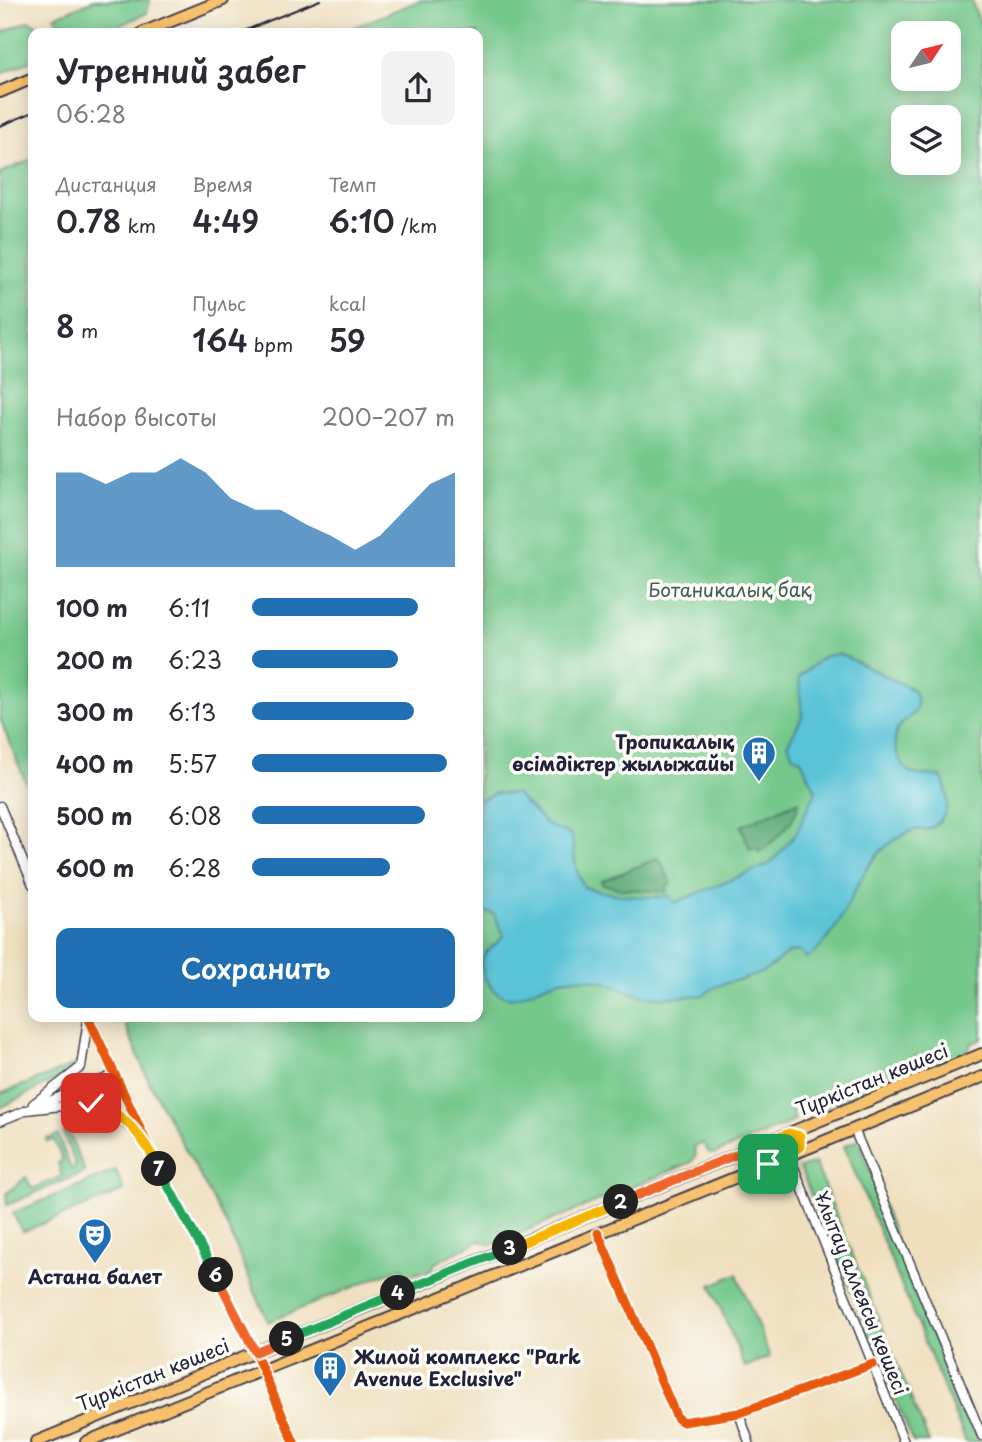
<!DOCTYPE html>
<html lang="ru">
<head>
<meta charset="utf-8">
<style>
  :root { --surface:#fff; --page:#f2f2f3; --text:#2b2b33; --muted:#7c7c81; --accent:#1f6fb2 }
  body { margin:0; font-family:"Playpen Sans",sans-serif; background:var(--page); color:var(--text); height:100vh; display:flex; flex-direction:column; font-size:26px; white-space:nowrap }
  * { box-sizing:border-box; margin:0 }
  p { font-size:23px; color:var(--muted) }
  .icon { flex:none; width:38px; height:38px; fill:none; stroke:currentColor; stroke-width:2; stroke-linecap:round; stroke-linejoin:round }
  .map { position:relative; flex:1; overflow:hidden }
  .details { position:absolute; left:28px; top:28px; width:455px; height:994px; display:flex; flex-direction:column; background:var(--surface); border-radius:14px; box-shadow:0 4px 18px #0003 }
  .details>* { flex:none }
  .needle { width:46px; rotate:55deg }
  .tools { position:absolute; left:891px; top:21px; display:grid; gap:14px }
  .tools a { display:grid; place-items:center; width:70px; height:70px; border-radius:14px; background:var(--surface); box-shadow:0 4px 18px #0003; font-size:35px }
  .pin { position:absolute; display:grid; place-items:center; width:60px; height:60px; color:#fff; margin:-30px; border-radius:14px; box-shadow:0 4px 10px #0006 }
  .km { position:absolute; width:35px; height:35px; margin:-18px; border-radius:50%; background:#222; color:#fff; font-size:19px; line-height:35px; text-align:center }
  .round { display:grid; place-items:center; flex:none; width:74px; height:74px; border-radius:14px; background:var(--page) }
  .summary { display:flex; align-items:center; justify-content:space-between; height:119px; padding:0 28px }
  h1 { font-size:32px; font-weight:600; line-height:52px }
  .figures { display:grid; grid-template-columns:repeat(3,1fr); gap:10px; height:119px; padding:7px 28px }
  .figures div { display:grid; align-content:center }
  .figures b { font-size:30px; font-weight:600 }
  .figures small { font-size:19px; font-weight:400 }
  .figures p { font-size:19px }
  .chart { height:196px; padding:14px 28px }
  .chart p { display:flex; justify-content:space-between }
  .chart svg { width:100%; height:126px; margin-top:7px; fill:var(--accent); opacity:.7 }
  .cta { display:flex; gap:14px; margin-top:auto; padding:14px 28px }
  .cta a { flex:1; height:80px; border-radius:14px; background:var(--accent); color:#fff; font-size:28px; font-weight:600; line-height:80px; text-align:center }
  ul { padding:0 28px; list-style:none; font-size:23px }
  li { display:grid; grid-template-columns:112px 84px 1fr; align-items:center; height:52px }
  li i { height:18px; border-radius:9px; background:var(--accent) }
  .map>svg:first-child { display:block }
</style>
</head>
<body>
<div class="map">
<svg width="982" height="1442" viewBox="0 0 982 1442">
  <rect width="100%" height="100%" fill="#fdfcf7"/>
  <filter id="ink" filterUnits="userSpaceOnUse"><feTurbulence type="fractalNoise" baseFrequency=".0143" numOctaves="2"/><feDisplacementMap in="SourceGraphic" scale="14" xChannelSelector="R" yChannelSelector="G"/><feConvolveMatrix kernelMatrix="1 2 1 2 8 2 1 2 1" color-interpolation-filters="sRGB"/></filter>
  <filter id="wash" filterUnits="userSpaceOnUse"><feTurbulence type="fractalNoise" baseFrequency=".00686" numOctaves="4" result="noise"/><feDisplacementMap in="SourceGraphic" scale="28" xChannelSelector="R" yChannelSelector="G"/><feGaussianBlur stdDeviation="1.57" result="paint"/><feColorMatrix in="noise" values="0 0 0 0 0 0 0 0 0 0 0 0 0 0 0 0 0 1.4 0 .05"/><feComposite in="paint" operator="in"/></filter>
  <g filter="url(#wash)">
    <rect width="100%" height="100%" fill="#efdfbe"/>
    <path fill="#74c88b" stroke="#4b7563" stroke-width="2" fill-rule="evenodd" d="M94,0H150L147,13L103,33H69L54,17Z
      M421,0H971L982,27V1039L972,1043L967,1051L931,1068L924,1069L917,1056L906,1060L910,1073L825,1107L821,1095L791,1107L795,1121L714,1154L708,1152L704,1143L694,1147L696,1155L692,1162L492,1245L479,1241L435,1263L431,1271L407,1275L402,1267L268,1322L226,1224L149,1082L122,1017H478V33H340ZM903,33H948V79H903ZM903,117H948V163H903Z
      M29,21L51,33H33V60L0,74V33Z
      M33,159V800L0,719V173Z
      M75,1065L78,1066L74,1070L0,1108V1094Z
      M68,1131L85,1172L7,1205L6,1194L26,1177L32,1189L62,1176L58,1163L63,1160L54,1140L47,1142L46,1139L58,1135L71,1169L76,1166L63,1133Z
      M858,1140L947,1373L980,1442H966L844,1146Z
      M815,1163L929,1442H913L800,1168Z
      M116,1170L124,1191L22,1232L13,1213Z
      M737,1274L770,1357L745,1367L711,1285Z"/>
    <path fill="#5fac77" stroke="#406759" stroke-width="2" d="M799,801C797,821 775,841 759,852L757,848L750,849L741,826Z
      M659,858L671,883L666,887L667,892L620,889L602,884L601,881Z"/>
    <path fill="#59c2d6" stroke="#3e7288" stroke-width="2" d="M840,654L914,690C915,695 918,701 917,706C914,717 905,719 899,727C890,740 898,764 910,772C919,779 932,772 942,778C951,797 950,820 928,829C924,831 917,828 913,830C903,834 888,844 881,851C850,882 845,934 807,958L800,951C784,951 779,962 766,970C746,983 722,978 704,995C685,996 664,999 644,996C625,993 609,980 588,979C576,978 562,979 550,983C529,990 507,1011 489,984C484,977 480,967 482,959C486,948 498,945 504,935L493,913L478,911V801L495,793L516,794L547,825L572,835L576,869L584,887C614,895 639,899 670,896L674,903L770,864L795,835L816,791L801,760L792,754L788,743L802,717L799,677L824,656Z"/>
  </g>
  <g filter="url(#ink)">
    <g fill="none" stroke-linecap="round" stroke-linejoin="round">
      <g stroke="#413e4f" stroke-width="11">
        <path id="minor" d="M0,806L33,885
          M88,1017L160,1171L246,1332L294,1442
          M33,1104L81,1067L88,1019
          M26,1110C83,1105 100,1092 142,1140
          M0,1121L114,1075
          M854,1129L982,1436
          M789,1155L904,1442
          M598,1233L677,1418L683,1422L739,1413L873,1364
          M739,1413L749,1442"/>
      </g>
      <g stroke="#413e4f" stroke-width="14">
        <path id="major" d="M142,33L223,0
          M0,92L33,78
          M36,1442L982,1054
          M86,1442L982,1077"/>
      </g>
      <use href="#minor" stroke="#fff" stroke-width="8"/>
      <use href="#major" stroke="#f7c06c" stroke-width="10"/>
      <path stroke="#22223b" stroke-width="2" d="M239,33L320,0
        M0,126L33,112"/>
      <g stroke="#fdfcf7" stroke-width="13">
        <path id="cycleway" d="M88,1017L160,1171L246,1332L294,1442
          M598,1233L677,1418L683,1422L739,1413L873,1364"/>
      </g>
      <use href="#cycleway" stroke="#e8590c" stroke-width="9"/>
    </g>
  </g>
  <g fill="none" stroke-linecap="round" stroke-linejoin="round" filter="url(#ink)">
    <g stroke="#fff" stroke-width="14">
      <path id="split-1" d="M733,1156L789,1133L800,1136V1147L768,1164"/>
    </g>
    <g stroke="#fff" stroke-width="14">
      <path id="split-2" d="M621,1202L733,1156"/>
    </g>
    <g stroke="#fff" stroke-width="14">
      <path id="split-3" d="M510,1248L621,1202"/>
    </g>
    <g stroke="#fff" stroke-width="14">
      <path id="split-4" d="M398,1293L510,1248"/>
    </g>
    <g stroke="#fff" stroke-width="14">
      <path id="split-5" d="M287,1339L398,1293"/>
    </g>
    <g stroke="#fff" stroke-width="14">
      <path id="split-6" d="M216,1275L255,1352L287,1339"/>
    </g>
    <g stroke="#fff" stroke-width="14">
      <path id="split-7" d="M159,1169L216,1275"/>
    </g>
    <g stroke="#fff" stroke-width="14">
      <path id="split-8" d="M91,1103C123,1109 146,1141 159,1169"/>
    </g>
    <use href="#split-1" stroke="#f5b400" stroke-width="9"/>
    <use href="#split-2" stroke="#f0652b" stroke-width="9"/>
    <use href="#split-3" stroke="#f5b400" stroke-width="9"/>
    <use href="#split-4" stroke="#22a559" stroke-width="9"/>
    <use href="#split-5" stroke="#22a559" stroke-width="9"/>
    <use href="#split-6" stroke="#f0652b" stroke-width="9"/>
    <use href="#split-7" stroke="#22a559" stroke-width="9"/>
    <use href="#split-8" stroke="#f5b400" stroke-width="9"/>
  </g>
  <defs>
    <g id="building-pin" transform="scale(1.75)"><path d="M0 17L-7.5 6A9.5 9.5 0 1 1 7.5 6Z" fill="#1f6fb2" stroke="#fdfcf7"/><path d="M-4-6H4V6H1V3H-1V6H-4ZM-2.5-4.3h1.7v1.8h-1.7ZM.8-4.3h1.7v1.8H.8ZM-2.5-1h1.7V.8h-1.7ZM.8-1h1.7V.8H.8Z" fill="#fff"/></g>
    <g id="theatre-pin" transform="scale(1.75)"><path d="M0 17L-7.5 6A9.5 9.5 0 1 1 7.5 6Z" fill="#1f6fb2" stroke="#fdfcf7"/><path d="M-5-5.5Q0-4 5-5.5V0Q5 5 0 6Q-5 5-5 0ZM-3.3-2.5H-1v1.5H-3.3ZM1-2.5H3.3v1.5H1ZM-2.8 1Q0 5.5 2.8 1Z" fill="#fff"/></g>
  </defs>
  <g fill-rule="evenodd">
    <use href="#building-pin" x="759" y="753"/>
    <use href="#theatre-pin" x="95" y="1235"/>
    <use href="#building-pin" x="330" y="1368"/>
  </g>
  <g text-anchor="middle" stroke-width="7" stroke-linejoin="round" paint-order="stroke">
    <g font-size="19" fill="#3f5c57" stroke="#fdfcf7">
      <text x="730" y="597">Ботаникалық бақ</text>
    </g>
    <g font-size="19" font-weight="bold" fill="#22223b" stroke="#fdfcf7" text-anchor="end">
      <text x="734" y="749">Тропикалық<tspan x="734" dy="22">өсімдіктер жылыжайы</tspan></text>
      <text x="95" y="1284" text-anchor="middle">Астана балет</text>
      <text x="354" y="1364" text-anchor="start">Жилой комплекс "Park<tspan x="354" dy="22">Avenue Exclusive"</tspan></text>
    </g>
    <g font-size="19" fill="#22223b" stroke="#fdfcf7">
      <text transform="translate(872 1080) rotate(-22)" y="7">Түркістан көшесі</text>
      <text transform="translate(861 1293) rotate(68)" y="7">Ұлытау аллеясы көшесі</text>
      <text transform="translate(153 1375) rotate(-22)" y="7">Түркістан көшесі</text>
    </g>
  </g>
</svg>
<div class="tools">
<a><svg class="needle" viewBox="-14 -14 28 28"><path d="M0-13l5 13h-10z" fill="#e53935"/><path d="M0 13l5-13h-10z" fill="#7c7c81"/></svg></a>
<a><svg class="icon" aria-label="layers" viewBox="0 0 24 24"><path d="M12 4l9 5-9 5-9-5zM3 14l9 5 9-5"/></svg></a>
</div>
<div class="pin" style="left:768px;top:1164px;background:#1e9e55"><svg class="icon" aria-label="arrive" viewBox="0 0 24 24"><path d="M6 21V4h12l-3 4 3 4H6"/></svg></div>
<div class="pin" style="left:91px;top:1103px;background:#d93025"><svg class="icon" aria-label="check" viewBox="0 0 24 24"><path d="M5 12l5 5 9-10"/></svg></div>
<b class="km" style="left:621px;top:1202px">2</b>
<b class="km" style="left:510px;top:1248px">3</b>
<b class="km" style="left:398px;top:1293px">4</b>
<b class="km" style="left:287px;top:1339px">5</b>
<b class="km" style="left:216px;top:1275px">6</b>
<b class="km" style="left:159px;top:1169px">7</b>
<section class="details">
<div class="summary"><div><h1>Утренний забег</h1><p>06:28</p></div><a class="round"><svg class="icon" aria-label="share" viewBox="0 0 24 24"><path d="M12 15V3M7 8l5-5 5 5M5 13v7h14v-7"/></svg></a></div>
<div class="figures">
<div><p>Дистанция</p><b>0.78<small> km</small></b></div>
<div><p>Время</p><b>4:49</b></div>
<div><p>Темп</p><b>6:10<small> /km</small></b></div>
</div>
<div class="figures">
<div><b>8<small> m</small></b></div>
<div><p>Пульс</p><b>164<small> bpm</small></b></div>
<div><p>kcal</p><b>59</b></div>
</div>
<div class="chart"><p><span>Набор высоты</span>200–207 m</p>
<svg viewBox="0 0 160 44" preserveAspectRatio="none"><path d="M0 44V11L10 11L20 15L30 11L40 11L50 6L60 11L70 20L80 24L90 24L100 29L110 33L120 38L130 33L140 24L150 15L160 11V44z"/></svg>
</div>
<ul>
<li><b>100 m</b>6:11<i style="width:82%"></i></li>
<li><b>200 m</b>6:23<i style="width:72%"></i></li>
<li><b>300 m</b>6:13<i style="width:80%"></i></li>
<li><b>400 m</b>5:57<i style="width:96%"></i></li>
<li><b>500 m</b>6:08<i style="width:85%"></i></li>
<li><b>600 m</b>6:28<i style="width:68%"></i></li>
</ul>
<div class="cta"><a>Сохранить</a></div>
</section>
</div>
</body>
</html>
